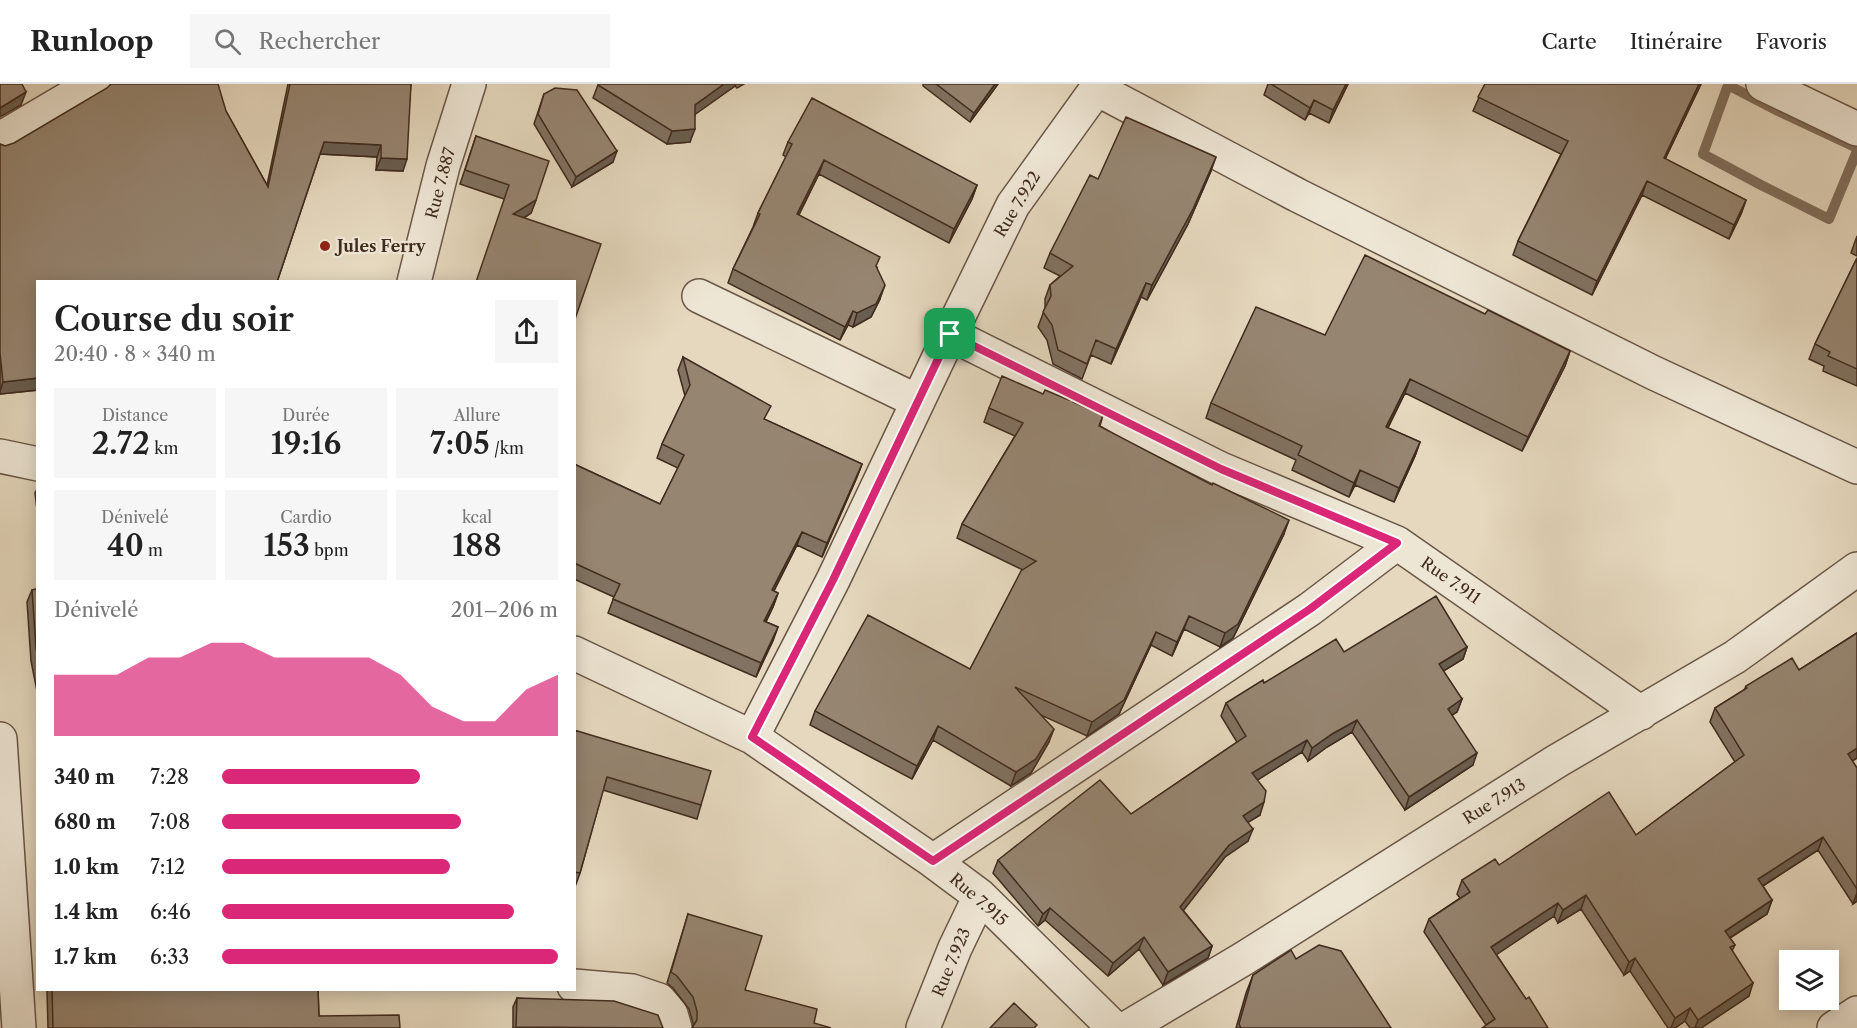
<!DOCTYPE html>
<html lang="fr">
<head>
<meta charset="utf-8">
<style>
  :root { --surface:#fff; --page:#f6f6f6; --text:#222; --muted:#767676; --line:#e0e0e0; --accent:#db2777 }
  body { margin:0; font-family:"Libre Caslon Text",serif; background:var(--page); color:var(--text); height:100vh; display:flex; flex-direction:column; font-size:22px; white-space:nowrap }
  * { box-sizing:border-box; margin:0 }
  p { font-size:20px; color:var(--muted) }
  .icon { flex:none; width:33px; height:33px; fill:none; stroke:currentColor; stroke-width:2; stroke-linecap:round; stroke-linejoin:round }
  .map { position:relative; flex:1; overflow:hidden }
  .details { position:absolute; left:36px; top:196px; width:540px; height:711px; display:flex; flex-direction:column; background:var(--surface); border-radius:0px; box-shadow:0 3px 15px #0003 }
  .details>* { flex:none }
  .tools { position:absolute; left:1779px; top:866px; display:grid; gap:12px }
  .tools a { display:grid; place-items:center; width:60px; height:60px; border-radius:0px; background:var(--surface); box-shadow:0 3px 15px #0003; font-size:30px }
  .pin { position:absolute; display:grid; place-items:center; width:51px; height:51px; color:#fff; margin:-26px; border-radius:12px; box-shadow:0 3px 9px #0006 }
  .round { display:grid; place-items:center; flex:none; width:63px; height:63px; border-radius:0px; background:var(--page) }
  .summary { display:flex; align-items:center; justify-content:space-between; height:102px; padding:0 18px }
  h1 { font-size:33px; font-weight:600; line-height:45px }
  .figures { display:grid; grid-template-columns:repeat(3,1fr); gap:9px; height:102px; padding:6px 18px }
  .figures div { display:grid; align-content:center; border-radius:0px; background:var(--page); text-align:center }
  .figures b { font-size:30px; font-weight:600 }
  .figures small { font-size:16px; font-weight:400 }
  .figures p { font-size:16px }
  .chart { height:168px; padding:12px 18px }
  .chart p { display:flex; justify-content:space-between }
  .chart svg { width:100%; height:108px; margin-top:6px; fill:var(--accent); opacity:.7 }
  ul { padding:0 18px; list-style:none; font-size:20px }
  li { display:grid; grid-template-columns:96px 72px 1fr; align-items:center; height:45px }
  li i { height:15px; border-radius:8px; background:var(--accent) }
  header { display:flex; align-items:center; gap:36px; box-sizing:border-box; height:84px; padding:0 30px; background:var(--surface); border-bottom:2px solid var(--line) }
  header strong { font-size:28px }
  nav { display:flex; gap:33px; margin-inline-start:auto; font-size:21px }
  .search { width:420px; height:54px; background:var(--page); display:flex; align-items:center; gap:15px; box-sizing:border-box; padding:0 21px; border-radius:0px; color:var(--muted); font-size:22px }
  .map>svg:first-child { display:block }
</style>
</head>
<body>
<header>
<strong>Runloop</strong>
<div class="search"><svg class="icon" aria-label="search" viewBox="0 0 24 24"><circle cx="10" cy="10" r="6"/><path d="M15 15l6 6"/></svg>Rechercher</div>
<nav><a>Carte</a><a>Itinéraire</a><a>Favoris</a></nav>
</header>
<div class="map">
<svg width="1857" height="944" viewBox="0 0 1857 944">
  <rect width="100%" height="100%" fill="#e5d8be"/>
  <filter id="stains"><feTurbulence type="fractalNoise" baseFrequency=".00333" numOctaves="4"/><feColorMatrix values="0 0 0 0 .2 0 0 0 0 .09 0 0 0 0 .02 0 0 0 .5 -.17"/></filter>
  <radialGradient id="worn" r=".72"><stop offset=".6" stop-color="#630" stop-opacity="0"/><stop offset="1" stop-color="#630" stop-opacity=".3"/></radialGradient>
  <g fill="none" stroke-linecap="round" stroke-linejoin="round">
    <path stroke="#816f5e" stroke-width="10" d="M1857,64L1778,27L1728,1L1703,70L1761,101L1829,135L1857,67"/>
    <g stroke="#695646" stroke-width="36">
      <path id="minor" d="M1763,0L1857,45
        M1097,5L1297,111L1654,289L1857,383
        M0,55L93,0
        M414,198L443,82L469,0
        M699,212L917,317
        M950,250L1013,121L1100,0
        M0,372L38,380
        M574,569L752,653L933,777L980,812L1114,944
        M752,653L833,496L950,250L1221,385L1397,459
        M0,655L19,944
        M933,777L1310,525L1397,459L1641,629
        M574,902L632,907L659,916L671,930L675,944
        M923,944L955,864L980,812
        M1127,944L1243,875L1557,677L1735,573L1857,485
        M1834,944L1857,929"/>
    </g>
    <use href="#minor" stroke="#eee6d5" stroke-width="33"/>
  </g>
  <path fill="#817261" stroke="#402b1e" stroke-width="1.5" d="M288,0H411L403,87L376,86L377,73L320,70L277,198H38V306L0,310V60L5,62L226,27L267,101Z
    M599,0H744L737,4L735,2L695,30L690,58L667,60L593,14L598,1Z
    M923,0H998L970,38L923,2Z
    M1268,0H1348L1329,39L1309,29L1305,36L1264,11Z
    M1485,0H1701L1665,75L1746,116L1741,130L1729,155L1642,111L1592,211L1513,171L1518,157L1561,70L1473,27Z
    M544,10L613,78L572,103L534,40Z
    M476,52L536,116L531,129L524,134L504,115L460,100Z
    M788,58L977,101L972,115L949,159L819,90L799,131L877,183L880,215L871,233L853,243L848,241L840,256L728,199L733,185L753,143L758,129L786,73L783,71Z
    M1211,87L1188,140L1147,216L1141,213L1111,280L1091,271L1082,295L1053,280L1047,256L1038,243L1045,224V215L1050,201L1060,192L1044,184L1050,169L1098,95Z
    M1857,152V172L1851,169Z
    M1857,174V302L1823,287L1824,282L1809,275L1815,260Z
    M1485,230L1570,267L1565,282L1522,367L1405,309L1388,344L1420,358L1415,372L1394,418L1355,401L1349,413L1292,386L1296,376L1206,334L1211,319L1325,251Z
    M683,273L766,336L862,380L857,393L822,473L797,461L774,507L778,509L773,523L766,538L778,543L756,593L608,529L614,513L574,495V380L660,420L678,384L657,374L662,360L685,312L678,286Z
    M1043,310L1068,316L1069,314L1073,318L1103,331L1100,342L1284,450L1233,554L1220,563L1184,545L1172,572L1151,561L1119,630L1087,652L1041,631L1049,658L1031,689L1011,702L933,656L912,695L810,641L815,627L970,585L1023,486L957,454L962,440L1015,352L984,338L989,324Z
    M38,403V434L35,409Z
    M38,505V612L31,577L27,518L32,506Z
    M1857,549V674L1852,677L1857,684V817L1853,820L1818,766L1763,802L1772,816L1767,830L1730,854L1735,861L1732,867L1749,912L1701,944H1690L1685,937L1675,944H1668L1630,887L1624,891L1581,825L1558,839L1554,832L1496,870L1526,915L1486,941L1424,848L1429,835L1460,814L1457,810L1462,796L1499,781L1636,751L1735,678L1710,638L1715,624L1744,606L1746,602L1799,586Z
    M1467,563L1463,575L1443,587L1462,615L1457,628L1452,631L1473,681L1405,726L1352,648L1327,663L1308,677L1302,668L1257,696L1260,731L1248,738V757L1225,773L1183,826L1212,862L1208,874L1163,901L1139,865L1108,892L1045,836L1038,842L993,789L998,776L1131,730L1237,658L1221,632L1226,619L1264,599L1344,568Z
    M574,646L701,721L697,735L603,706L580,789L575,803Z
    M688,830L745,906L814,939L693,943V939L689,925L673,904L667,899Z
    M1296,875L1391,944H1236L1246,909L1253,891Z
    M47,906H318L319,932L400,944H48Z
    M517,914L663,944H513V923Z"/>
  <path fill="#695d4f" stroke="#402b1e" stroke-width="1.5" d="M724,0H736L735,2L690,34L695,21Z
    M995,0H998L970,38L974,29Z
    M1346,0H1348L1329,39L1333,26Z
    M1699,0H1701L1659,88L1664,74Z
    M26,8L21,21L0,33V24Z
    M1314,16L1309,29L1305,36L1310,24Z
    M695,45L690,58L667,60L672,47Z
    M324,58L381,61L377,73L320,70Z
    M617,67L613,78L572,103L576,93Z
    M1216,73L1211,87L1188,140L1147,216L1152,201Z
    M381,74L407,75L403,87L376,86Z
    M824,76L819,90L792,144L797,130Z
    M1647,97L1642,111L1592,211L1597,197Z
    M977,101L972,115L949,159L954,145Z
    M536,116L531,129L508,144L513,130Z
    M1746,116L1741,130L1729,155L1734,141Z
    M1146,199L1141,213L1111,280L1116,265Z
    M885,201L880,215L871,233L853,243L857,229Z
    M853,227L848,241L840,256L845,243Z
    M1570,267L1565,282L1522,367L1528,353Z
    M38,294V306L0,310V307L3,298Z
    M1410,295L1405,309L1381,357L1386,343Z
    M1420,358L1415,372L1394,418L1399,404Z
    M862,380L857,393L822,473L827,459Z
    M1360,386L1355,401L1349,413L1354,399Z
    M1289,436L1284,450L1233,554L1220,563L1225,549Z
    M802,448L797,461L767,520L772,506Z
    M778,509L773,523L759,551L764,537Z
    M1189,532L1184,545L1172,572L1177,558Z
    M778,543L773,557L756,593L761,579Z
    M1156,548L1151,561L1119,630L1087,652L1092,638Z
    M1467,563L1463,575L1434,593L1439,580Z
    M1462,615L1457,628L1443,637L1448,625Z
    M1357,636L1352,648L1327,663L1308,677L1312,664L1332,650Z
    M938,642L933,656L912,695L917,682Z
    M1054,645L1049,658L1031,689L1011,702L1016,688Z
    M1307,656L1302,668L1248,702L1252,689Z
    M1857,664V674L1843,683L1848,670Z
    M1477,669L1473,681L1405,726L1409,713Z
    M1264,718L1260,731L1239,744L1243,732Z
    M1253,745L1248,757L1225,773L1176,836L1180,823L1229,761Z
    M1823,753L1818,766L1753,808L1758,795Z
    M1857,809V817L1853,820Z
    M1586,811L1581,825L1558,839L1563,826Z
    M1772,816L1767,830L1720,860L1725,847Z
    M1558,819L1554,832L1487,877L1491,863Z
    M1050,824L1045,836L1038,842L1043,830Z
    M1144,853L1139,865L1108,892L1113,879Z
    M1212,862L1208,874L1163,901L1168,888Z
    M1635,874L1630,887L1624,891L1629,878Z
    M1753,899L1749,912L1701,944H1695L1698,936Z
    M1690,924L1685,937L1675,944H1671L1675,934Z"/>
  <path fill="#968571" stroke="#402b1e" stroke-width="1.5" d="M0,0H22L26,8L0,24Z
    M111,0H218L226,27L268,103L290,0H411L407,75L381,74V61L324,58L277,198H38V294L3,298L0,269V60L5,62L14,59L107,4Z
    M599,0H724L695,21V45L672,47L598,1Z
    M936,0H995L974,29Z
    M1271,0H1346L1333,26L1314,16L1310,24Z
    M1485,0H1699L1664,74L1746,116L1734,141L1647,97L1597,197L1518,157L1568,57L1478,13Z
    M555,4L577,6L617,67L576,93L538,30L544,10Z
    M812,14L977,101L954,145L824,76L797,130L880,173L876,182L885,201L876,220L857,229L853,227L845,243L733,185L760,130L758,129L792,60L788,58Z
    M1126,33L1216,73L1193,125L1152,201L1146,199L1116,265L1096,256L1087,280L1058,266L1052,241L1043,228L1051,212L1050,201L1073,182L1050,169L1090,91L1098,95Z
    M476,52L549,77L536,116L513,130L601,160L574,238V198H476L509,101L465,86Z
    M1365,171L1485,230L1488,226L1570,267L1528,353L1410,295L1386,343L1420,358L1399,404L1360,386L1354,399L1298,371L1302,362L1211,319L1256,223L1325,251Z
    M1857,174V285L1828,272L1830,268L1815,260Z
    M683,273L771,322L764,335L862,380L827,459L802,448L772,506L778,509L764,537L778,543L761,579L613,515L620,500L574,479V380L660,420L684,371L662,360L690,301Z
    M1002,292L1043,310L1045,306L1069,316V314L1073,316V318L1103,331L1099,342L1212,401L1213,399L1289,436L1238,540L1225,549L1189,532L1177,558L1156,548L1124,616L1092,638L1015,603L1054,645L1036,675L1016,688L938,642L917,682L815,627L868,531L970,585L1021,487L1036,477L962,440L1023,339L989,324Z
    M38,505V573L36,564L32,506Z
    M1436,512L1467,563L1439,580L1462,615L1448,625L1477,669L1409,713L1357,636L1332,650L1312,664L1307,656L1252,689L1266,707L1264,718L1243,732L1253,745L1229,761L1180,823L1212,862L1168,888L1144,853L1113,879L1050,824L1043,830L998,776L1100,696L1131,730L1246,652L1226,619L1263,596L1264,599L1336,555L1344,568Z
    M1857,549V664L1848,670L1857,684V805L1823,753L1758,795L1772,816L1725,847L1735,861L1730,863L1753,899L1698,936L1690,924L1675,934L1635,874L1629,878L1586,811L1563,826L1558,819L1491,863L1526,915L1529,913L1548,944H1482L1495,935L1429,835L1470,808L1462,796L1495,775L1499,781L1609,708L1636,751L1744,671L1715,624L1747,604L1746,602L1792,574L1799,586Z
    M574,646L711,687L701,721L607,693L580,789L574,788Z
    M688,830L762,852L745,906L817,925L814,939L831,944H692L697,936V927L693,913L677,892L671,888Z
    M1319,861L1341,867L1391,944H1241L1239,940L1253,891L1291,866L1296,875Z
    M52,906H318L319,932L399,931L400,944H53Z
    M517,914L614,917L658,931L663,944L516,943Z
    M1014,919L1037,941L1034,944H990Z"/>
  <g fill="none" stroke-linecap="round" stroke-linejoin="round">
    <g stroke="#fff" stroke-width="12">
      <path id="route" d="M950,250L1221,385L1397,459L1310,525L933,777L752,653L833,496Z"/>
    </g>
    <use href="#route" stroke="#db2777" stroke-width="8"/>
  </g>
  <circle fill="#8f2418" stroke="#eee6d5" stroke-width="2" cx="325" cy="162" r="6"/>
  <g text-anchor="middle" stroke-width="4.5" stroke-linejoin="round" paint-order="stroke">
    <g font-size="16" fill="#402b1e" stroke="#eee6d5">
      <text transform="translate(440 99) rotate(-75)" y="6">Rue 7.887</text>
      <text transform="translate(1017 120) rotate(-59)" y="6">Rue 7.922</text>
      <text transform="translate(1451 496) rotate(35)" y="6">Rue 7.911</text>
      <text transform="translate(1494 717) rotate(-32)" y="6">Rue 7.913</text>
      <text transform="translate(979 815) rotate(41)" y="6">Rue 7.915</text>
      <text transform="translate(951 878) rotate(-67)" y="6">Rue 7.923</text>
    </g>
    <g font-size="16" font-weight="bold" fill="#402b1e" stroke="#eee6d5" text-anchor="start">
      <text x="337" y="168">Jules Ferry</text>
    </g>
  </g>
  <rect width="100%" height="100%" filter="url(#stains)"/>
  <rect width="100%" height="100%" fill="url(#worn)"/>
</svg>
<div class="tools">
<a><svg class="icon" aria-label="layers" viewBox="0 0 24 24"><path d="M12 4l9 5-9 5-9-5zM3 14l9 5 9-5"/></svg></a>
</div>
<div class="pin" style="left:950px;top:250px;background:#1e9e55"><svg class="icon" aria-label="arrive" viewBox="0 0 24 24"><path d="M6 21V4h12l-3 4 3 4H6"/></svg></div>
<section class="details">
<div class="summary"><div><h1>Course du soir</h1><p>20:40 · 8 × 340 m</p></div><a class="round"><svg class="icon" aria-label="share" viewBox="0 0 24 24"><path d="M12 15V3M7 8l5-5 5 5M5 13v7h14v-7"/></svg></a></div>
<div class="figures">
<div><p>Distance</p><b>2.72<small> km</small></b></div>
<div><p>Durée</p><b>19:16</b></div>
<div><p>Allure</p><b>7:05<small> /km</small></b></div>
</div>
<div class="figures">
<div><p>Dénivelé</p><b>40<small> m</small></b></div>
<div><p>Cardio</p><b>153<small> bpm</small></b></div>
<div><p>kcal</p><b>188</b></div>
</div>
<div class="chart"><p><span>Dénivelé</span>201–206 m</p>
<svg viewBox="0 0 160 44" preserveAspectRatio="none"><path d="M0 44V19L10 19L20 19L30 12L40 12L50 6L60 6L70 12L80 12L90 12L100 12L110 19L120 32L130 38L140 38L150 25L160 19V44z"/></svg>
</div>
<ul>
<li><b>340 m</b>7:28<i style="width:59%"></i></li>
<li><b>680 m</b>7:08<i style="width:71%"></i></li>
<li><b>1.0 km</b>7:12<i style="width:68%"></i></li>
<li><b>1.4 km</b>6:46<i style="width:87%"></i></li>
<li><b>1.7 km</b>6:33<i style="width:100%"></i></li>
</ul>
</section>
</div>
</body>
</html>
